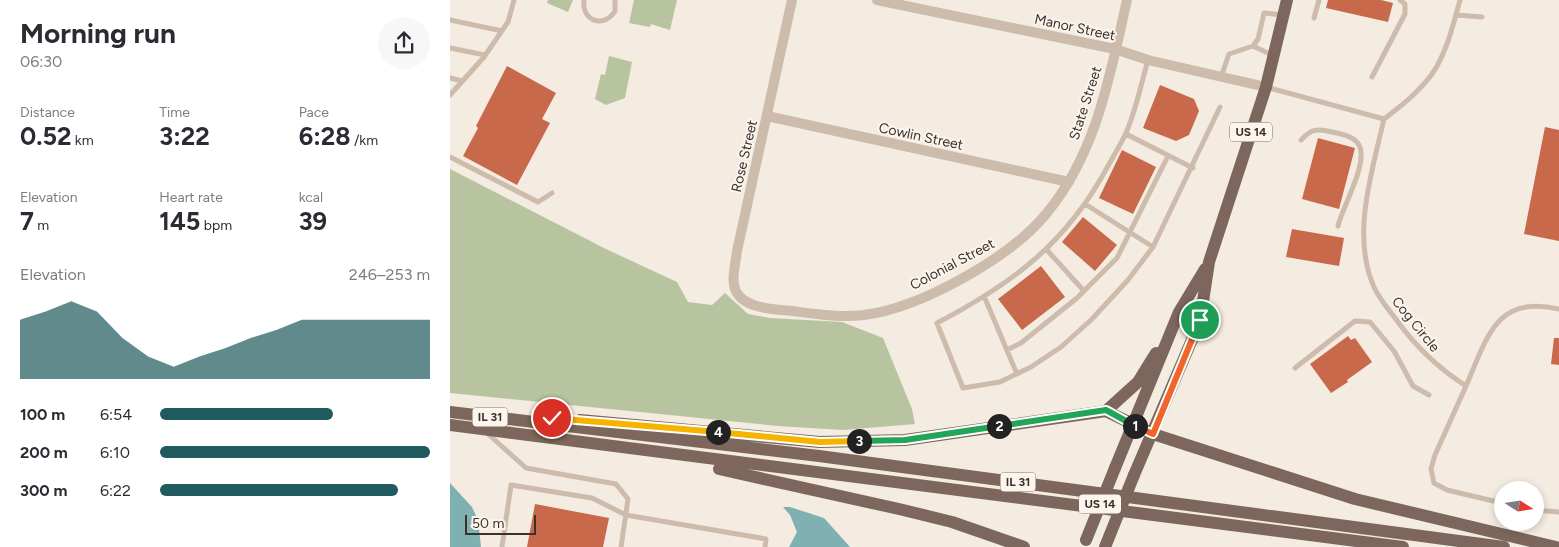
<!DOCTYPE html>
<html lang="en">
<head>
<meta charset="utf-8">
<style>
  :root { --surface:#fff; --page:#f7f7f7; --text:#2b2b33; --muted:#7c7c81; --accent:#1f5a5e }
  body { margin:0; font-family:Figtree,sans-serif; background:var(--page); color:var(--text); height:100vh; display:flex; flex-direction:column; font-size:19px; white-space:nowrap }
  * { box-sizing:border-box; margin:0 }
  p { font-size:16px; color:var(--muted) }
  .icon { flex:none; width:28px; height:28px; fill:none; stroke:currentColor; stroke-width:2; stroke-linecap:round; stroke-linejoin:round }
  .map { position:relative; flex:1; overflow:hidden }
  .sheet { display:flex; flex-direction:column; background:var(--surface); width:450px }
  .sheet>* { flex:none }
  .needle { width:32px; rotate:102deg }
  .buttons { position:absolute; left:1044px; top:481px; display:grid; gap:10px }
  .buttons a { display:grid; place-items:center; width:50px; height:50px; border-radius:50%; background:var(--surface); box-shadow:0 2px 8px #0003; font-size:25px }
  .scale { position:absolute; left:15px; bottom:12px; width:71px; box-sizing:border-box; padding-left:5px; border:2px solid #3b302b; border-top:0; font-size:14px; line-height:18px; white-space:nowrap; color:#3b302b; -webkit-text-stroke:4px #fbf5ee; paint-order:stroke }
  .pin { position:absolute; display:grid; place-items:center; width:42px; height:42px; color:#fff; margin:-21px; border:2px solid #fff; border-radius:50%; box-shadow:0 1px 5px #0007 }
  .km { position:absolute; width:25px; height:25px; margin:-12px; border-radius:50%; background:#222; color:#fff; font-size:14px; line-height:25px; text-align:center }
  .round { display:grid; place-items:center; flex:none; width:52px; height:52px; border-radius:26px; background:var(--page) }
  .headline { display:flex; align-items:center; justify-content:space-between; height:85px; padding:0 20px }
  h1 { font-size:28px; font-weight:700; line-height:38px }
  .figures { display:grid; grid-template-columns:repeat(3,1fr); gap:8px; height:85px; padding:5px 20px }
  .figures div { display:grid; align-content:center }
  .figures b { font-size:25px; font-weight:700 }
  .figures small { font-size:14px; font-weight:400 }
  .figures p { font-size:14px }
  .chart { height:140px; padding:10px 20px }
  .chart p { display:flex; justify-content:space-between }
  .chart svg { width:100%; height:90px; margin-top:5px; fill:var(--accent); opacity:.7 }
  ul { padding:0 20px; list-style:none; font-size:16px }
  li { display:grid; grid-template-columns:80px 60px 1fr; align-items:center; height:38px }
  li i { height:12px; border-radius:6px; background:var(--accent) }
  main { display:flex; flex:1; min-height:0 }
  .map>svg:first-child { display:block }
</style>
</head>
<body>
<main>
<section class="sheet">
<div class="headline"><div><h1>Morning run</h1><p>06:30</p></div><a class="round"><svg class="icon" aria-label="share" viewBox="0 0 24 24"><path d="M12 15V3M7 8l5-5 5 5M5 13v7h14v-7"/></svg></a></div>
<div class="figures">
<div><p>Distance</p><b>0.52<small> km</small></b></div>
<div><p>Time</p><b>3:22</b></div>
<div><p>Pace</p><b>6:28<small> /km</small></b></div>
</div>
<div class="figures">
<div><p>Elevation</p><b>7<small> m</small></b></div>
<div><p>Heart rate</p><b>145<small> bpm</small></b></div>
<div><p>kcal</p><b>39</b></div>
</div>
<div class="chart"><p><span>Elevation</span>246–253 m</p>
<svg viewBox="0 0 160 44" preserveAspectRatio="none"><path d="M0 44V15L10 11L20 6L30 11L40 24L50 33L60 38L70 33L80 29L90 24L100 20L110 15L120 15L130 15L140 15L150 15L160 15V44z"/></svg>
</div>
<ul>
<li><b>100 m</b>6:54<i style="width:64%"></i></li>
<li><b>200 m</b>6:10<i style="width:100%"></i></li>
<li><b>300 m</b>6:22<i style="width:88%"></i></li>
</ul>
</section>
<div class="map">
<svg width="1109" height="547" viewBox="0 0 1109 547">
  <rect width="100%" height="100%" fill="#f4ebe1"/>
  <path fill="#b8c4a0" d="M98,0H123L118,12L97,3Z
    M184,0H227L220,30L201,24L200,27L179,23Z
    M159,56L182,62L175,98L156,105L145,99L151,74L155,75Z
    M0,169L156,249L227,282L238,302L262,305L275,293L298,314L320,318L392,322L433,338L462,409L465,424L393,430L328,426L0,393Z"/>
  <path fill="#7fb0b2" d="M0,483L22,507L28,520L31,547H0Z
    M333,507H340L374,518L400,547H339L347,532L340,515Z"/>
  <path fill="#c8694b" d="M878,0H931L943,3L938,22L876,8Z
    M57,66L106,93L92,119L100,123L67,185L13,156L28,128L26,126Z
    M710,85L744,99L749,111L739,135L726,141L693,128Z
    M1095,127L1109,130V241L1074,234Z
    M868,138L905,148L889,209L852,199Z
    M672,150L706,167L683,214L649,198Z
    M633,217L667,245L645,271L612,242Z
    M842,229L894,238L889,266L836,257Z
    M591,266L615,297L572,330L548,299Z
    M898,336L901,340L905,338L922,362L897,380L898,382L881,393L860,364Z
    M1104,338H1109V365L1101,364Z
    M85,504L159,518L153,547H77Z"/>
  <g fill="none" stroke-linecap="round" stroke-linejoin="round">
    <path stroke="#cdbbac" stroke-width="5" d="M134,0C131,21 154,29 165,11V0
      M1006,15L1032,17
      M864,18L869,0
      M0,20L52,31
      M803,46L822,55
      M0,48L35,55
      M698,60C691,84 686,110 676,133C671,144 664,155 658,166C616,244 563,283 487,323L513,388L550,382L581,367L611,347L642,319L678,280L703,247L770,107
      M771,77L779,54L803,46L808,39L814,13L833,15
      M922,77L955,14V4L950,0
      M0,78L12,81
      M816,87L934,119C922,172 901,235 924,287C929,299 940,311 948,322C967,348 988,368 1016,386L985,455L981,469L984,483L997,490L1052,503
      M0,95L34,57L58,22L64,0
      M934,119C951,106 969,92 982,74C996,55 1004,22 1010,0
      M676,134L743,168
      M851,140C861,129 867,128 882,132C891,134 904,136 909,145C919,163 892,207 888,226
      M0,157L88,202L102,193
      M635,204L703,247
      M597,250L634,291
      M534,296L567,374
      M557,350L571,343L627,298L667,258L718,156
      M845,368L905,321L920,322L944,351L963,386L979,395
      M1016,386C1037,338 1046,294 1109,309
      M37,433L76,468L166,484L178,499L171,547
      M1085,510L1109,512
      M52,547L61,485L142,498L176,515L316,539L315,547"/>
    <path stroke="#cdbbac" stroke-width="10" d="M342,0L287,251C286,261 282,275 284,285C288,309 323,309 342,311C365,314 390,318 414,315C470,308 560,258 596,214C647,153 660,75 677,0
      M427,0L665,49L698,60L816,87
      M317,116L619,182"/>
    <path stroke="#7d675c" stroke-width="12" d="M656,411L688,382L706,353
      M0,412L369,456L1054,547
      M130,420L370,442L455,440L656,411L703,434L905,499L1106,547
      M0,425L953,547
      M665,468L729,312L755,269
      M269,469L449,509L502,522L574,547
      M684,475L750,321L759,262L816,87L837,0"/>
    <path stroke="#7d675c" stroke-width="12" d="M636,540L665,468
      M655,547L684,475"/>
  </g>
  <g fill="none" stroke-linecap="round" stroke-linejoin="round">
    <g stroke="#fff" stroke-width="10">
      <path id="split-1" d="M685,426L703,434L750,320"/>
    </g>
    <g stroke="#fff" stroke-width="10">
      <path id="split-2" d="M549,426L656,410L685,426"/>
    </g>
    <g stroke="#fff" stroke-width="10">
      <path id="split-3" d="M409,441L455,440L549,426"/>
    </g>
    <g stroke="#fff" stroke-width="10">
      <path id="split-4" d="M268,432L370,442L409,441"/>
    </g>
    <g stroke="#fff" stroke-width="10">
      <path id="split-5" d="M102,418L268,432"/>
    </g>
    <use href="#split-1" stroke="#f0652b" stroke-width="6"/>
    <use href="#split-2" stroke="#22a559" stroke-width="6"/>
    <use href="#split-3" stroke="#22a559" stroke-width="6"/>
    <use href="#split-4" stroke="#f5b400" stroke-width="6"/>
    <use href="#split-5" stroke="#f5b400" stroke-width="6"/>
  </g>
  <g text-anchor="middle" stroke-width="4" stroke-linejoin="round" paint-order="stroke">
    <g fill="#fbf5ee" stroke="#756b66" stroke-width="1">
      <rect x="780" y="122.5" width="42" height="19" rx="4"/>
      <rect x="22.5" y="407.5" width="35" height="19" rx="4"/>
      <rect x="550.5" y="472.5" width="35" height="19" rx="4"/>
      <rect x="629" y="494.5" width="42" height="19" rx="4"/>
    </g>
    <g font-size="12" font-weight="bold" fill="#3b302b">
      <text x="801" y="136">US 14</text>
      <text x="40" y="421">IL 31</text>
      <text x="568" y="486">IL 31</text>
      <text x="650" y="508">US 14</text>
    </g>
    <g font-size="14" fill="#3b302b" stroke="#fbf5ee">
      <text transform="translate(625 27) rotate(12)" y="5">Manor Street</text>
      <text transform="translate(635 103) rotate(-72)" y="5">State Street</text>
      <text transform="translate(471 136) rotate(12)" y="5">Cowlin Street</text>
      <text transform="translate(294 156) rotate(-77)" y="5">Rose Street</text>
      <text transform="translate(502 264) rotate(-28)" y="5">Colonial Street</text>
      <text transform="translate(966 324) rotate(51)" y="5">Cog Circle</text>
    </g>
  </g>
</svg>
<div class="buttons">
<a><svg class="needle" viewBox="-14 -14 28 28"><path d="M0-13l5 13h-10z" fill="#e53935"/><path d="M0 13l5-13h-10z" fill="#7c7c81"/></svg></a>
</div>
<div class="scale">50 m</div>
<div class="pin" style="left:750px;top:320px;background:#1e9e55"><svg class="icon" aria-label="arrive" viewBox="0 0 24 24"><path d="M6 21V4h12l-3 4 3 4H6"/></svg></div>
<div class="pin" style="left:102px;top:418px;background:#d93025"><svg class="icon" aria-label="check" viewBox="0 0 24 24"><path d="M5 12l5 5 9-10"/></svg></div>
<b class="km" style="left:685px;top:426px">1</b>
<b class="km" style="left:549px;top:426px">2</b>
<b class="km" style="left:409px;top:441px">3</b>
<b class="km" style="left:268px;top:432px">4</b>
</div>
</main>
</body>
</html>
